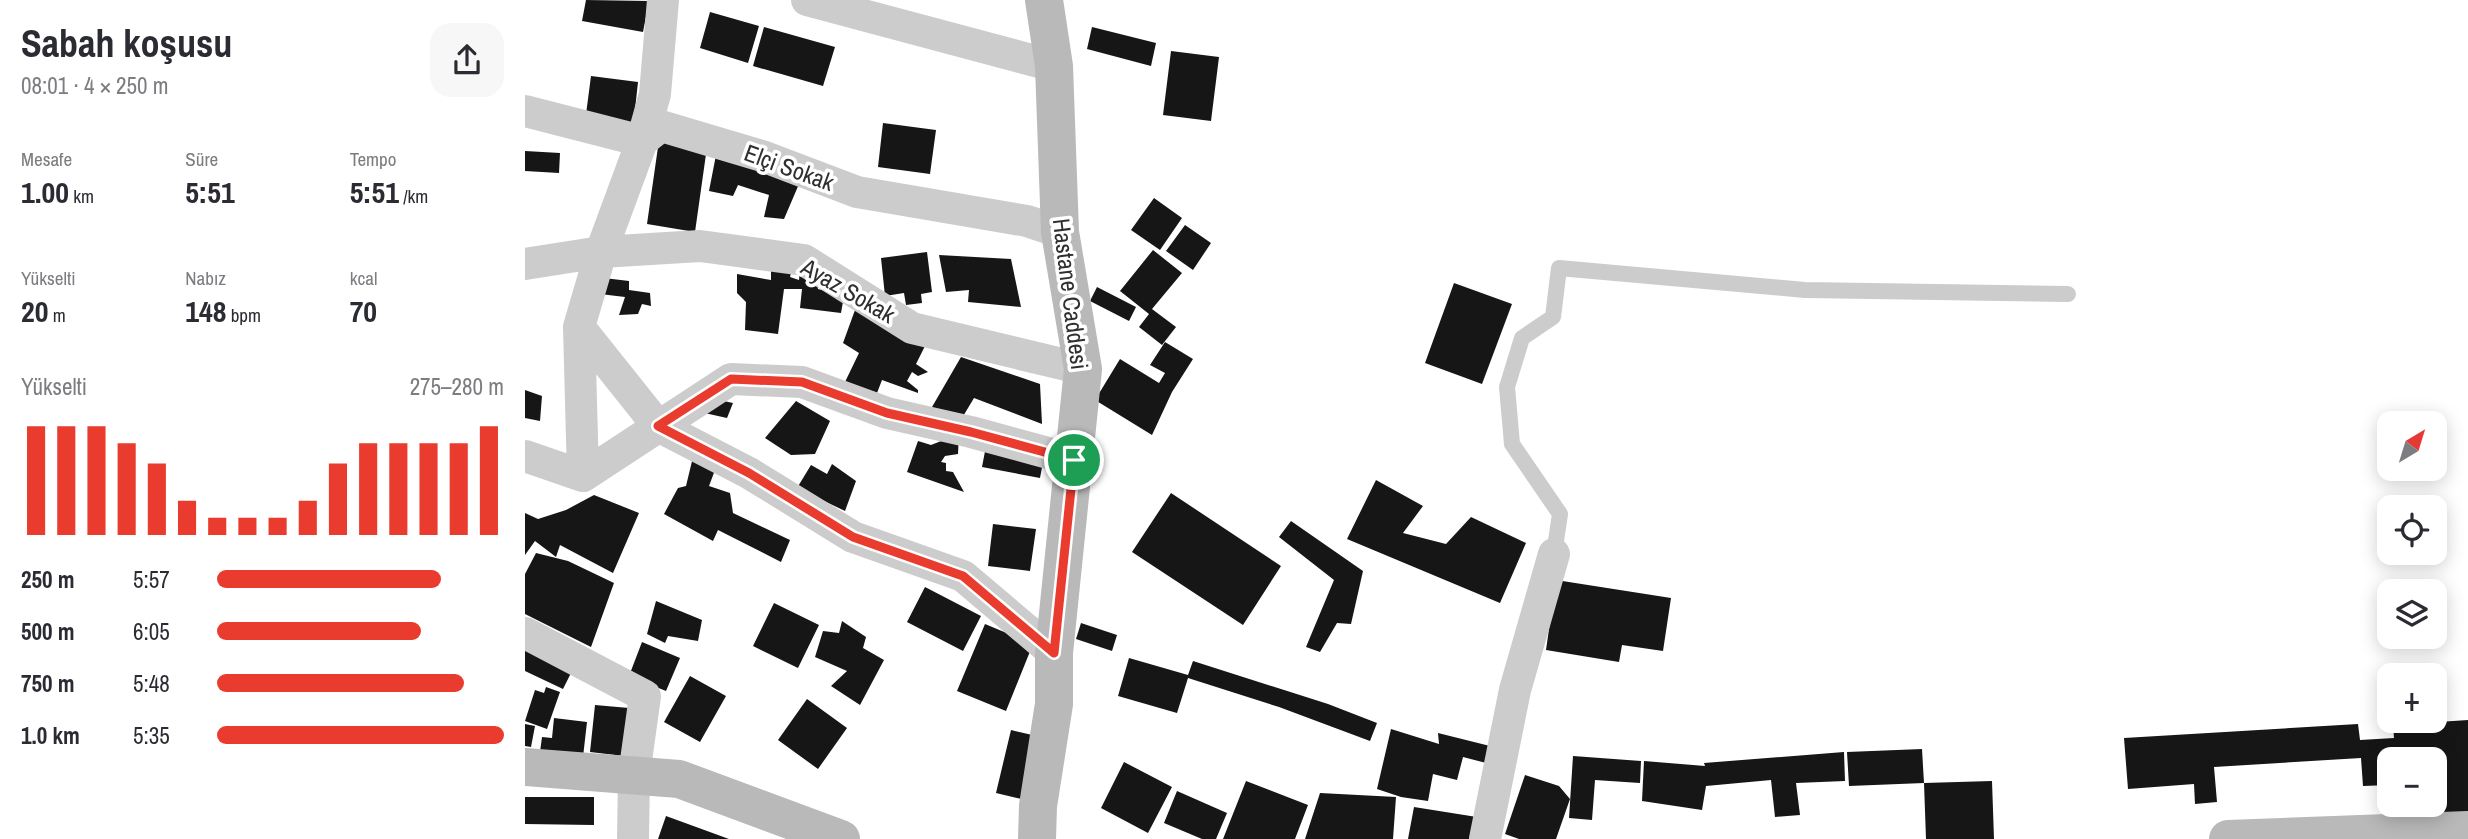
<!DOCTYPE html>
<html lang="tr">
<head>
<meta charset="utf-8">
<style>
  :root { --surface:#fff; --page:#f7f7f7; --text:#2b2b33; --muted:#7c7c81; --accent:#e93b2e }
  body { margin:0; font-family:"Archivo Narrow",sans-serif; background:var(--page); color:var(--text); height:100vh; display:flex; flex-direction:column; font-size:26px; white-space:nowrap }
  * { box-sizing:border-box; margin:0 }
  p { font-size:23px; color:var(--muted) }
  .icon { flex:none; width:38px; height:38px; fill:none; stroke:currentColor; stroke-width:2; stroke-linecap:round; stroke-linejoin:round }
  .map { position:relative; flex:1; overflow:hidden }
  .sheet { display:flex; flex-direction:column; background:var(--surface); width:525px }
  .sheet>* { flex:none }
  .needle { width:46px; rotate:38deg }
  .controls { position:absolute; left:1852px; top:411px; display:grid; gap:14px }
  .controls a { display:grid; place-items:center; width:70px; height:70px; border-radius:14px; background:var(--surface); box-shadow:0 4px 18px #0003; font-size:35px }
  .pin { position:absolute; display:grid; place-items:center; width:60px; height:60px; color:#fff; margin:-30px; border:4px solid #fff; border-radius:50%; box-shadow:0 2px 7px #0007 }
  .round { display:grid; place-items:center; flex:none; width:74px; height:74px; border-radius:21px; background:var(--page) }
  .head { display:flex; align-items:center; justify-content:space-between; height:119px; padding:0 21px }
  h1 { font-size:38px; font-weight:700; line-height:52px }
  .stats { display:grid; grid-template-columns:repeat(3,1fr); gap:10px; height:119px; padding:7px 21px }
  .stats div { display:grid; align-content:center }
  .stats b { font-size:30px; font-weight:700 }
  .stats small { font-size:19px; font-weight:400 }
  .stats p { font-size:19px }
  .chart { height:196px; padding:14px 21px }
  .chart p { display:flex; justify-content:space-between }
  .chart svg { width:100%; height:126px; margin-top:7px; stroke:var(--accent); stroke-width:6 }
  ul { padding:0 21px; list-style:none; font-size:23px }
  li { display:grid; grid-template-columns:112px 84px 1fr; align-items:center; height:52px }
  li i { height:18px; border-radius:9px; background:var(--accent) }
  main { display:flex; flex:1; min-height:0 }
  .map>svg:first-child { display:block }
</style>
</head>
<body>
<main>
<section class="sheet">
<div class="head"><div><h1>Sabah koşusu</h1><p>08:01 · 4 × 250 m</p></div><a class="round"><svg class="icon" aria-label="share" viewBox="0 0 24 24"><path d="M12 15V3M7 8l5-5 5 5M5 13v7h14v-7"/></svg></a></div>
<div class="stats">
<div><p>Mesafe</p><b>1.00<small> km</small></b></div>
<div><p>Süre</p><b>5:51</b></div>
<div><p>Tempo</p><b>5:51<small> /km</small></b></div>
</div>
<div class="stats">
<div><p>Yükselti</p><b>20<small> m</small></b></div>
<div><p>Nabız</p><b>148<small> bpm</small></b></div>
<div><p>kcal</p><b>70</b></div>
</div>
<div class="chart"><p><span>Yükselti</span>275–280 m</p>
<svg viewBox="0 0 160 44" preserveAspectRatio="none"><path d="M5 44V6M15 44V6M25 44V6M35 44V12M45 44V19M55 44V32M65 44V38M75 44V38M85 44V38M95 44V32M105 44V19M115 44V12M125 44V12M135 44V12M145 44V12M155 44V6"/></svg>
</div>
<ul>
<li><b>250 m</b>5:57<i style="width:78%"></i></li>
<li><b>500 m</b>6:05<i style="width:71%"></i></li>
<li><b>750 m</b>5:48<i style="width:86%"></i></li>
<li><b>1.0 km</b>5:35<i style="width:100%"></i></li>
</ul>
</section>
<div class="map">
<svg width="1943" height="839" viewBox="0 0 1943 839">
  <rect width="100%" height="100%" fill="#fff"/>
  <path fill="#161616" d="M61,0L124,1L118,32L57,21Z
    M185,12L234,26L223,63L175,48Z
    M239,27L310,47L298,86L228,66Z
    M567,27L631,43L626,66L562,49Z
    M646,51L694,57L686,121L638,115Z
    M66,76L113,82L108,128L60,122Z
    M358,123L411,130L405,174L353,167Z
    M134,140L182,147L170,232L122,224Z
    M0,151L35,153L34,173L0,171Z
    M191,155L274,184L259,219L239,217L244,195L213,185L208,196L184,191Z
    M629,198L657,218L635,250L606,230Z
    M660,225L686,243L668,270L641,251Z
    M628,250L657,273L627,309L651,327L637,345L614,327L624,314L595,291Z
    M402,252L407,292L396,294L397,303L381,305L379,293L360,296L356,258Z
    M414,255L486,259L496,307L443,302L444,290L421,292Z
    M268,266L265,277L274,280L275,269L289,271L293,289L319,296L316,313L275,308L277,289H259L253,334L220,330L221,302L212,293V274L246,280V268Z
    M79,278L104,281V290L125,293L126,306L117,304L113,314L94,315L100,297L75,294Z
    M929,283L987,304L957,384L900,363Z
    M572,287L611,307L604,321L565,301Z
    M334,299L400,346L391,364L403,372L393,376L387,372L382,381L393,390V393L357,380L352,393L320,382L334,353L318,343Z
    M640,342L668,359L647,392L627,435L570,400L595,359L634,383L640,373L625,365Z
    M436,357L515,384L517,424L449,398L434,423L407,407Z
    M0,390L17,396L15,421L0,418Z
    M185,398L208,403L202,418L175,412Z
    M271,401L305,421L290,454L266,455L240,438Z
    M434,434L433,454L420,456L416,462L421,463V471L428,472L439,492L382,472L393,441L406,445Z
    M461,446L519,457L515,478L457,467Z
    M168,457L190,470L184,486L205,493L208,513L265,540L256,562L193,530L188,541L139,514L153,488L161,486Z
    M307,464L331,481L320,511L272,488L286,465L302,474Z
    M851,480L898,506L878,533L921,544L946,517L1001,543L975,603L822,539Z
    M646,493L756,566L718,625L607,552Z
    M69,495L114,513L88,573L35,545L31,557L10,541L0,555V513L13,519L41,510Z
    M766,521L838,571L826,624L812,623L795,652L781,647L809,580L754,537Z
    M468,524L511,529L505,571L463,566Z
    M11,553L43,561L89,583L66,647L0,614V574Z
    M1031,580L1146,598L1138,651L1097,645L1094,662L1021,650Z
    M400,587L456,616L438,651L382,622Z
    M131,601L177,620L173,641L143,636L140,643L122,634Z
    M249,603L294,625L273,668L228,646Z
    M317,621L341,637L338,648L359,660L335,705L306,686L322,671L290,657L298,631L314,633Z
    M556,623L592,635L587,651L551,639Z
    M460,624L508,644L481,711L432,691Z
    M117,642L155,658L141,691L104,676Z
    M0,643L49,667L38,689L0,671Z
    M604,658L663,675L668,661L803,704L852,723L845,741L754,707L663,678L652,713L593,696Z
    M165,676L201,696L175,742L139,722Z
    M21,687L35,692L22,729L0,721L10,690L19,693Z
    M282,699L322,728L293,769L253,740Z
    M70,705L104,708L99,756L65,752Z
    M29,718L62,722L58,757L15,752L17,737L27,738Z
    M1943,720V823L1875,828L1874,805H1909V760H1864V785L1838,786L1836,758L1689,767L1692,802L1670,804L1669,784L1603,789L1599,738L1833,724L1835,740L1869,738L1868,725Z
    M0,724L10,726L6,747L0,746Z
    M866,729L914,744L913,733L969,747L965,764L938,757L932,780L908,774L903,801L876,797L852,789Z
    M486,730L516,737L501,800L471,793Z
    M1397,749L1399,783L1467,781L1469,839H1401L1399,783L1324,786L1322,752Z
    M1319,752L1320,781L1271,783L1275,815L1250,817L1246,780L1181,786L1177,810L1117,801L1119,761L1180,766L1179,763Z
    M1048,756L1116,761L1115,783L1070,780L1067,820L1044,818Z
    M599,762L647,787L623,833L576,808Z
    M1000,775L1034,786L1045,799L1031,839H994L980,834Z
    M721,781L783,805L770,839H698Z
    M652,791L702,813L691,839H677L639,823Z
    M795,793L871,797L868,839H780Z
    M0,797H69V825L0,824Z
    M889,807L958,818L954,839H883Z
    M141,816L204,839H133Z"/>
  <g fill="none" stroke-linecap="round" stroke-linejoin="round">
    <path stroke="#ccc" stroke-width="16" d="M1029,554L1035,514L987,444L982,387L997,338L1028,317L1034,268L1280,290L1543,294"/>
    <path stroke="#ccc" stroke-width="32" d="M138,0L130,94L117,141L76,252L54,327L133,426L224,473L328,537L438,576L529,653
      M282,0L529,66
      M0,111L117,141L136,126L237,156L332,192L502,221L535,232
      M0,264L76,252L175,246L279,260L387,328L558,369
      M54,327L58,476
      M0,456L58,476L206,379L277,382L362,413L446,432L549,460
      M0,633L120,696L109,775L108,839
      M960,839L990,690L1029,554"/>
    <path stroke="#b9b9b9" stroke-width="38" d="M0,767L154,779L316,839
      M512,839L513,806L529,704V653L558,369L535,232L529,66L519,0
      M1703,839L1943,830"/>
  </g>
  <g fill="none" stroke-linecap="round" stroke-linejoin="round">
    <g stroke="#fff" stroke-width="14">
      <path id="route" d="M206,379L277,382L362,413L446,432L549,460L529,653L438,576L328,537L224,473L133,426Z"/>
    </g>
    <use href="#route" stroke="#e93b2e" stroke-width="9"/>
  </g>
  <g text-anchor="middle" stroke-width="7" stroke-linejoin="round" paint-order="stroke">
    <g font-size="24" fill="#2f2f2f" stroke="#fff">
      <text transform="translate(264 168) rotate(20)" y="8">Elçi Sokak</text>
      <text transform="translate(323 291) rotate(30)" y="8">Ayaz Sokak</text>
      <text transform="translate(545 294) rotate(83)" y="8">Hastane Caddesi</text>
    </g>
  </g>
</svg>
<div class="controls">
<a><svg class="needle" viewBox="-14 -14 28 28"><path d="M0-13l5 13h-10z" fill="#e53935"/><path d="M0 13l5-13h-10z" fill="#7c7c81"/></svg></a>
<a><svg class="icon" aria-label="locate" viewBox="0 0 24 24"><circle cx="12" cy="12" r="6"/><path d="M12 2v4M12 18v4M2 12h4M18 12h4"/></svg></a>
<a><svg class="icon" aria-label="layers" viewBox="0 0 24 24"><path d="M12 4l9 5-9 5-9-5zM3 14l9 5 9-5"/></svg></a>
<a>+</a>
<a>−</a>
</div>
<div class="pin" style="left:549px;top:460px;background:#1e9e55"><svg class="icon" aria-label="arrive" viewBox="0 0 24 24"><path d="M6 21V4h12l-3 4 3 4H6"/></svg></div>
</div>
</main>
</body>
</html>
